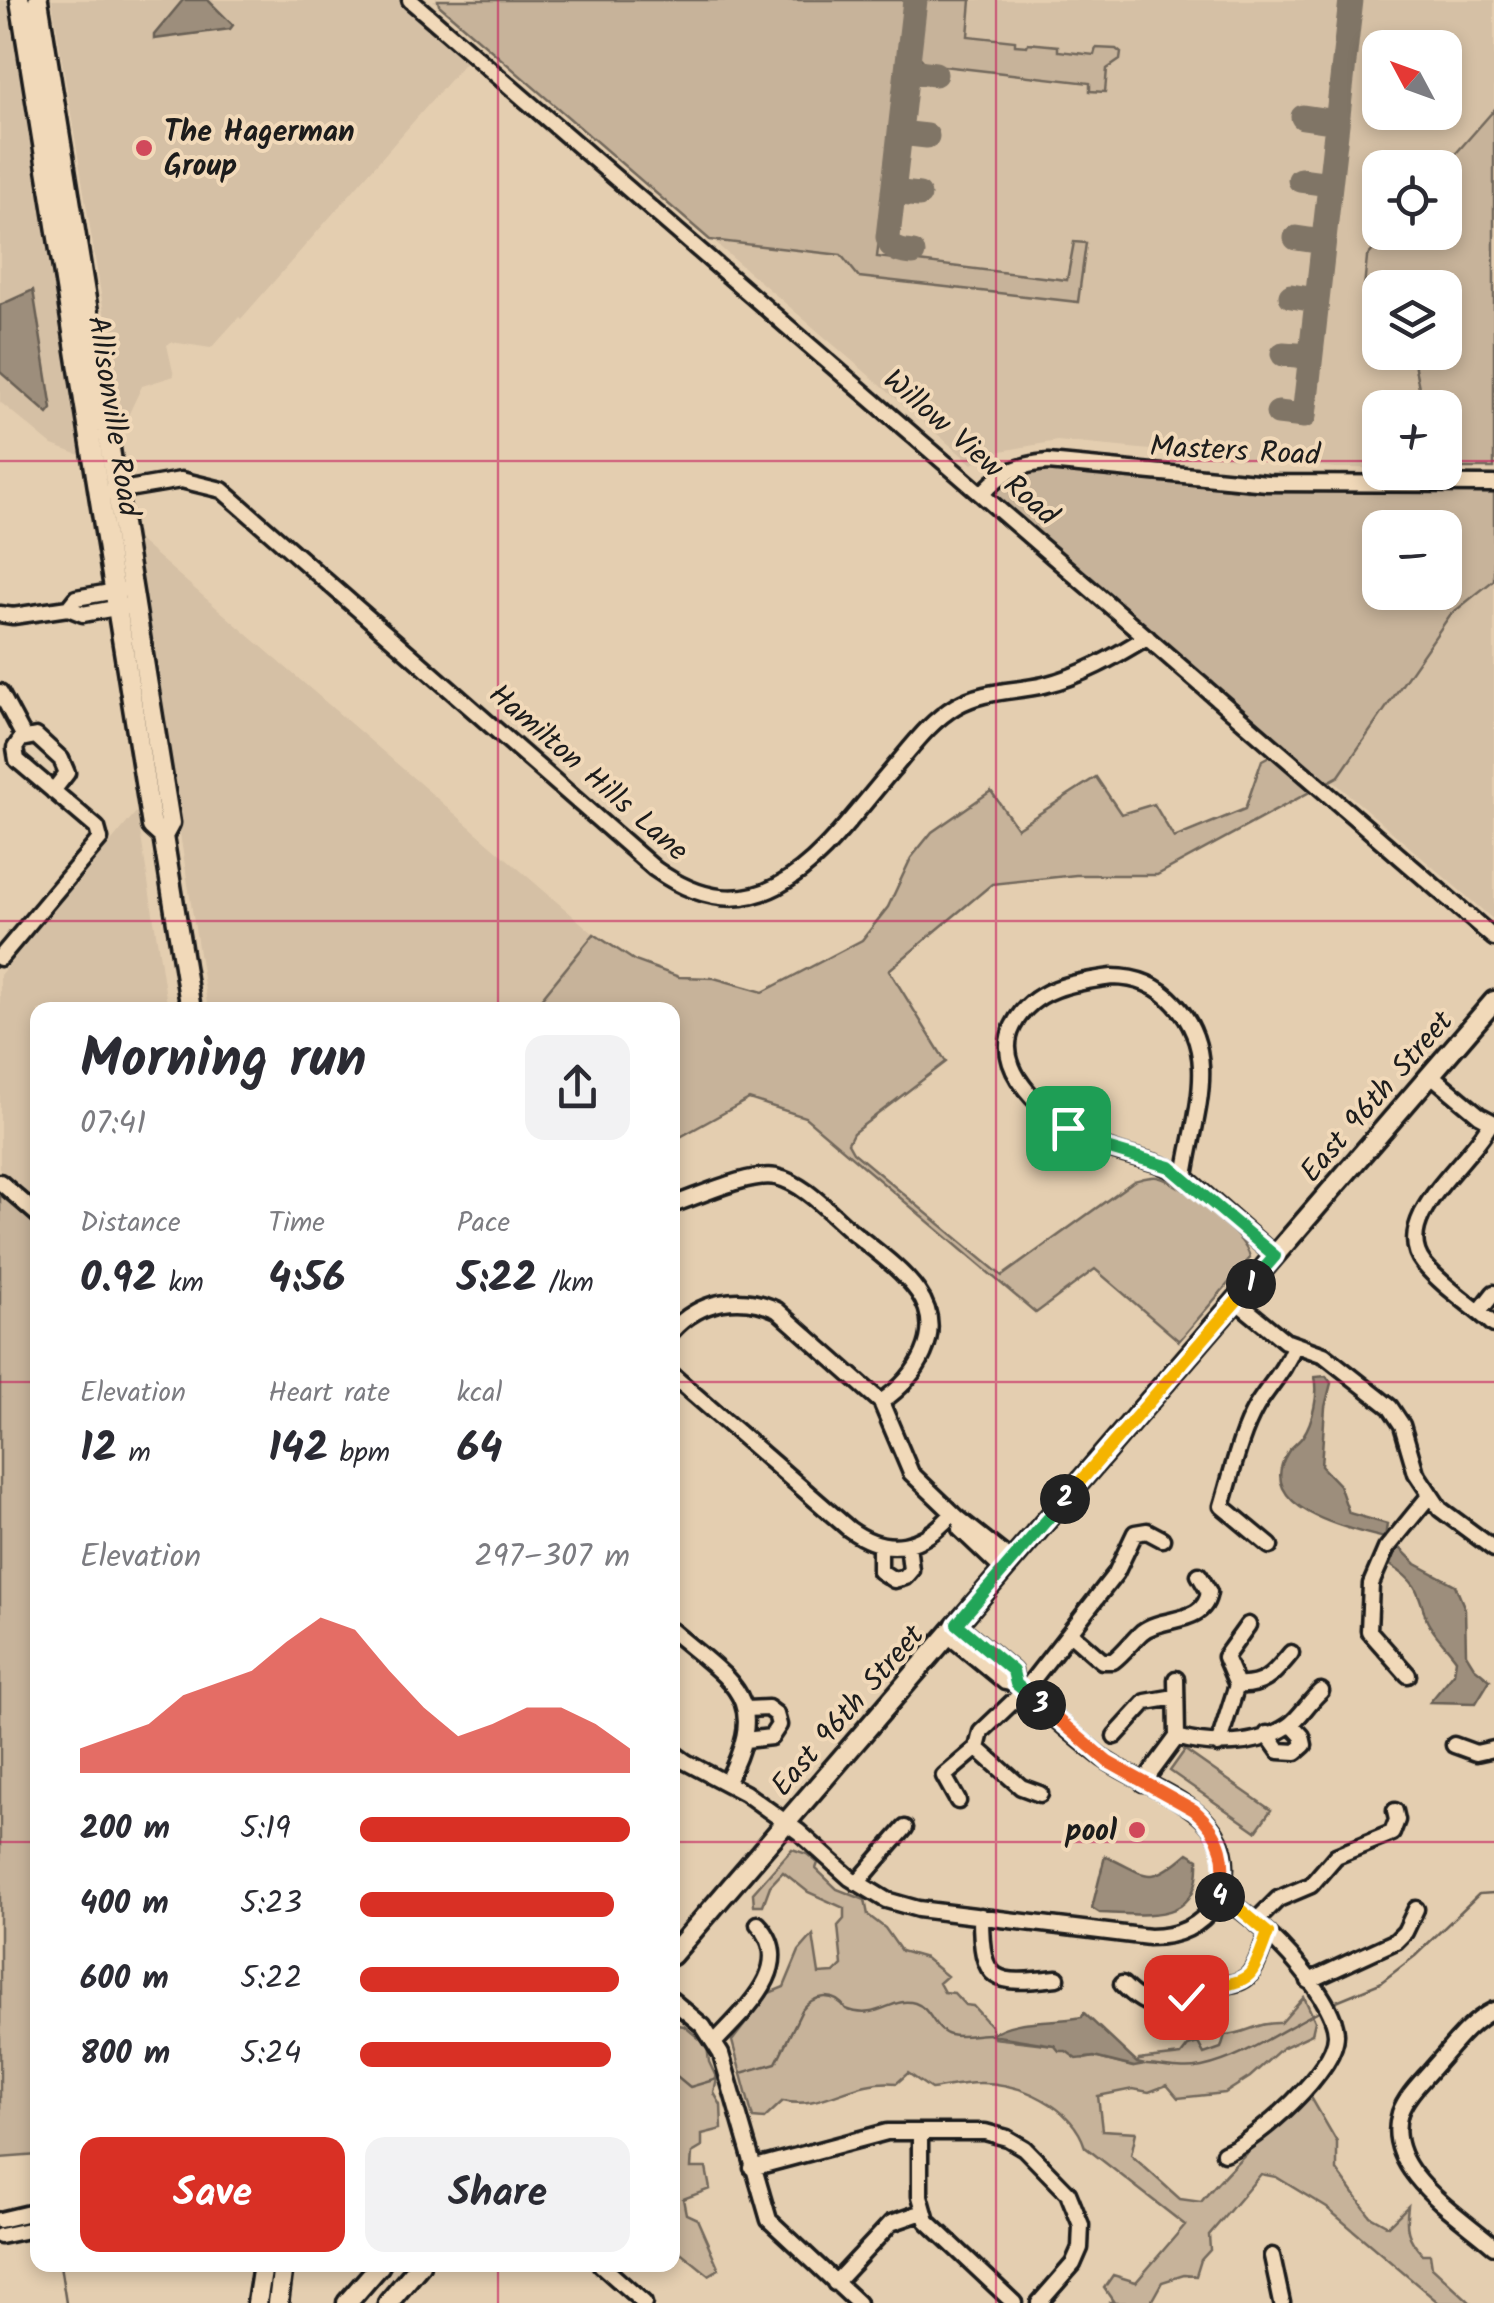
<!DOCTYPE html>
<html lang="en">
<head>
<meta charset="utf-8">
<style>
  :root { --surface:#fff; --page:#f2f2f3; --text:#2b2b33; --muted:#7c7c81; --accent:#d93025 }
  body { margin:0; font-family:Kalam,sans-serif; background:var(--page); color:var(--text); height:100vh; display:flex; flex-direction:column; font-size:38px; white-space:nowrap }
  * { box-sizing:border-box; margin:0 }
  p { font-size:32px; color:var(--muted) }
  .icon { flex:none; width:55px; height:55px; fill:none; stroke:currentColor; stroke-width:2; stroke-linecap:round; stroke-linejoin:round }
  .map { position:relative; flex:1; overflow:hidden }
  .panel { position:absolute; left:30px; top:1002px; width:650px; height:1270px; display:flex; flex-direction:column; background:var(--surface); border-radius:20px; box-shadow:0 5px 15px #0003 }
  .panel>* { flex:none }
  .needle { width:65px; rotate:311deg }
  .tools { position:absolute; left:1362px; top:30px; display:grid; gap:20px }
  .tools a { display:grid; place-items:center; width:100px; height:100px; border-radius:20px; background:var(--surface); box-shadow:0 5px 15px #0003; font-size:50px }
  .pin { position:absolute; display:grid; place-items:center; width:85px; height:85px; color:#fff; margin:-42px; border-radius:20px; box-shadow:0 5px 15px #0006 }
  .km { position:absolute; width:50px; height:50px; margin:-25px; border-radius:50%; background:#222; color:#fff; font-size:28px; line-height:50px; text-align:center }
  .round { display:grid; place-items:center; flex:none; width:105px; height:105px; border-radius:20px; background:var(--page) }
  .overview { display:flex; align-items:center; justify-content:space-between; height:170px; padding:0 50px }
  h1 { font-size:55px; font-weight:700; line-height:75px }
  .figures { display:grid; grid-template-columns:repeat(3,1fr); gap:15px; height:170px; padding:10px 50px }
  .figures div { display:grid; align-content:center }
  .figures b { font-size:42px; font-weight:700 }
  .figures small { font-size:28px; font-weight:400 }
  .figures p { font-size:28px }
  .chart { height:280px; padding:20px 50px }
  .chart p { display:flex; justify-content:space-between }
  .chart svg { width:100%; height:180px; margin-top:10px; fill:var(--accent); opacity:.7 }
  .action { display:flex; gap:20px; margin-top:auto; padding:20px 50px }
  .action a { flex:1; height:115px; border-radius:20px; background:var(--accent); color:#fff; font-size:40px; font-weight:700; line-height:115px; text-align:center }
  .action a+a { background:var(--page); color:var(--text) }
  ul { padding:0 50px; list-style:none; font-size:32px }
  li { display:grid; grid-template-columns:160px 120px 1fr; align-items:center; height:75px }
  li i { height:25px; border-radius:12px; background:var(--accent) }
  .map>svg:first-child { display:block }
</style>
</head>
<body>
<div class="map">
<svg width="1494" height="2303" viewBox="0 0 1494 2303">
  <rect width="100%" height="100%" fill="#e4ceb0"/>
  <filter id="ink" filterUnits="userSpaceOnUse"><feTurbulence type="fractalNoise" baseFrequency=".01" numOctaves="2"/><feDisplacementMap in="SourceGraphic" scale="20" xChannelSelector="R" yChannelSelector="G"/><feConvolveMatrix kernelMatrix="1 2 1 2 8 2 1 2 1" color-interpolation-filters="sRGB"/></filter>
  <g filter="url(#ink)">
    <path fill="#d5c0a5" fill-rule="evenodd" d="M0,0H11L85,457L52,445L0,402Z
      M52,0H401L469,58L241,319L239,317L211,348L171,342L167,345L174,376L142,386L123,426Z
      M433,0H1494V110L1444,167L1380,168V232L1388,233L1367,257L1362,307L1380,324V352L1414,354L1423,407L1380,408V468H1336L1057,441L1001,451L972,464ZM1380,48H1445V112H1380Z
      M137,539L594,934L532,1010H208L134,545Z
      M1494,580V920L1332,780L1339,776L1450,615Z
      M137,811L168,1010H38L37,1205L0,1170V975Z"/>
    <path fill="#c7b39a" stroke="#72685b" stroke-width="2.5" fill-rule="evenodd" d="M438,0H906L877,257L1067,280L1074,242L1086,243L1078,302L859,277L841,255L710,240L439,5Z
      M924,0H971L968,36L1015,41V45L1027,46L1028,43L1058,46V51L1094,55L1096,48L1116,49L1121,53L1120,60L1107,69L1105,92L1090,91V83L926,64L918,55Z
      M1494,110V468H1445V408L1423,407L1412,353L1445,352V288H1380V324L1362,308L1367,257L1388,233L1445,232L1444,167Z
      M1046,469L1248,491L1494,493V580L1450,615L1339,776L1157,875H1076L992,884L889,970L946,1062L853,1133L848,1143L853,1152L1002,1276L1134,1181C1142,1179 1150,1176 1157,1177C1180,1181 1247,1235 1250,1258L1179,1341L1095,1269L1036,1313L805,1117L749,1099L673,1141L672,1010H532L594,934L635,961L679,977L714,978L763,992L862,940L888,907L911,858L932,832L991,791L1017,828L1096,777L1121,814L1154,804L1174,838L1245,809L1262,760L1282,749L992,495C1005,475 1025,470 1046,469ZM1380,528H1445V592H1380Z
      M0,1192L38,1226V2155L0,2158Z
      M1185,1750L1271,1810L1256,1831L1170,1771Z
      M792,1849L807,1854L818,1863L816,1869L837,1889L865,1900L868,1915L885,1928L901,1951L925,1958L947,1976L939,1983L944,1992L954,1993L965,2005L973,2006L991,2026L994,2038L1054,2045L1085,2059L1094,2057L1133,2067L1139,2060L1181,2055L1188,2046L1198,2043L1204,2054L1221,2048L1225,2035C1247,2034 1257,2022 1281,2023L1304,1997L1315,2021L1312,2034L1282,2048L1250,2077L1225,2093L1178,2098L1167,2085L1149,2092L1133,2089L1098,2096L1102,2130L1136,2132L1131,2155L1180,2199L1201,2202C1232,2163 1273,2129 1308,2092L1337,2142V2170L1370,2216L1388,2226L1408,2206C1405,2227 1407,2238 1422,2254H1430L1432,2267L1471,2303H1439L1327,2208L1276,2177L1261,2174L1209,2235L1210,2250L1201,2260L1196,2276L1184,2275L1162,2282L1152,2300L1154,2303H1108L1113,2301L1104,2288L1113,2275L1136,2282L1185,2225L1085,2147C1072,2106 1020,2082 978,2083C963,2083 946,2087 931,2089L908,2073L897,2083C851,2078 822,2111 783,2101L764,2119L753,2118L732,2041L769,1993L784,1987L799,1951L813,1935L819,1974L834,1973L842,1965L838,1926L844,1919V1908L808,1892L783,1872L770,1886L763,1905H754L753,1893Z
      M672,2024L684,2026L707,2045L709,2062L717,2079L714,2093L721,2105L722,2129L702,2134V2147L692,2153L691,2168H706L710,2189L683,2199L686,2214L697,2219L719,2269L709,2275L673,2246Z"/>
    <path fill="#9d8e7b" stroke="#696055" stroke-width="2.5" d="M183,0H208L233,25L230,29L154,39V35Z
      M33,290L52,409L48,414L0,372V305Z
      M1326,1376L1331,1383L1325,1407L1321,1466L1339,1485L1349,1513L1387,1524L1385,1538C1350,1530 1252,1508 1288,1452C1291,1447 1299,1442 1303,1436C1313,1421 1319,1394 1315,1377Z
      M1397,1545L1416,1564L1455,1585L1465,1609L1466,1654L1474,1667L1490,1680L1476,1703L1430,1702L1454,1673L1456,1659C1448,1647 1430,1631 1426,1618C1418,1590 1416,1581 1390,1565Z
      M1188,1853L1198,1859C1201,1926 1147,1914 1100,1913L1092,1908L1105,1856C1148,1875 1148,1888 1188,1853Z
      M1084,2013L1137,2063L1145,2065L1134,2067L1094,2057L1077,2059L1066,2051H1059L1054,2045L991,2035C1012,2018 1053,2023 1082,2017Z"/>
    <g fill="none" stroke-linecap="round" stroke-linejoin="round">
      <path stroke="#696055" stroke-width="2.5" d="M1334,2002L1380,1983L1415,1956L1479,1894L1494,1893
        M1147,2065C1165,2066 1183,2071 1202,2067C1243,2058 1280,2031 1317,2012
        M672,2072L690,2087L717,2079
        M741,2073L776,2063L802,2010C814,1994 834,1992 846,2009C878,2022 891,1996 915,2003C931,2008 934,2031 950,2035C961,2038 978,2034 990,2034
        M60,2265L66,2303"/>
      <path stroke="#807566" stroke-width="25" d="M907,71L935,74
        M1303,117L1337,122
        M900,133L927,136
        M1300,180L1330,184
        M893,192L919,195
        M1296,238L1323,242
        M913,253C901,252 890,250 888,237L915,0
        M1291,296L1316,300
        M1283,354L1310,356
        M1278,413L1304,416L1351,0"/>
      <g stroke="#1c1c1c" stroke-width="21">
        <path id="minor" d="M410,0L1494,938
          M110,492L181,480L222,490L655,869C766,948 825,848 892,770C912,747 929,722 956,706C983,690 1014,692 1044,685C1081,676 1114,657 1147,637
          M983,493C1000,472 1022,464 1048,462L1267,483L1494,484
          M68,608L76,598L122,590
          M0,614L13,616L68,608L83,614L126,606
          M0,692L24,737
          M0,958L100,839L97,828L17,760L15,748L21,739L36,736L61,759L67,773L53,791
          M1112,977C1137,977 1158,985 1175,1004C1222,1054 1193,1118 1185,1177C1156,1158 1130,1159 1099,1145C1062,1128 988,1075 1013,1026C1032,988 1075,982 1112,977Z
          M1430,1074L1479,1115L1494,1123
          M1491,1122C1472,1161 1388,1219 1424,1264C1443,1287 1472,1305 1494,1325
          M1185,1177L1275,1256
          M0,1182L38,1215
          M672,1205C699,1196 749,1172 776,1177C804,1183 829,1212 850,1230C873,1249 901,1268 918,1292C947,1333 916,1378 881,1402
          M1236,1301L1285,1341L1324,1355L1390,1407L1402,1425L1416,1473L1440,1509L1494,1549
          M1479,1312L1494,1293
          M672,1331C700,1300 741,1293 777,1310L881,1402L911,1473L958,1518L1011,1560
          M672,1375L849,1529C888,1557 922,1549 953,1513
          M960,1529L1003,1570
          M880,1545V1571L894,1580L905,1577L911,1570L908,1544
          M1270,1546L1222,1506C1232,1474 1239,1437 1256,1407C1269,1386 1285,1370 1294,1346
          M957,1624L1013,1671L1015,1684
          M672,1631C734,1684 771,1698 726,1783
          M1070,1633L1102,1661H1113C1124,1653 1132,1641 1142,1632C1163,1615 1204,1626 1209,1592L1199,1575
          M1408,1675L1369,1631L1371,1584L1386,1549L1430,1495
          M1176,1679L1177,1737
          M1237,1685C1265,1687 1274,1673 1291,1653
          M1267,1734L1279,1751L1296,1752L1304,1745L1302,1736L1291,1724
          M1115,1736L1146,1702L1175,1697
          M1177,1737C1210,1747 1257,1747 1288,1726C1300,1718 1309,1701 1321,1691
          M745,1740L771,1737L779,1725L776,1714L768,1708L746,1709
          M1218,1745L1237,1685L1225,1657L1248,1625
          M1454,1745L1476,1753L1494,1749
          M977,1748L1021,1787L1040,1794
          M672,1752L686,1762L745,1793L799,1832L850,1878L886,1900L918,1909L1149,1937C1177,1937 1200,1927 1215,1904C1222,1893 1225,1879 1225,1867C1225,1806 1145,1788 1104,1759C1073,1736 1045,1709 1015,1684L1005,1682L948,1635
          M1143,1783L1177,1737
          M958,1801L944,1776L977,1748L981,1732L1024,1691L1116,1573L1135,1533L1147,1531L1162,1539
          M857,1883L905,1828
          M1220,1897C1254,1913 1335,1994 1336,2034C1337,2069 1257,2141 1224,2153
          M981,1916C981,1984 994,1985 1057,1978
          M1255,1922L1278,1899L1311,1885L1336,1856L1392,1833L1397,1820L1395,1811
          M1309,1981L1396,1941L1405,1932L1416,1909
          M1122,1984C1165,2027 1171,1993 1209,1986C1222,1984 1236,1986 1247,1977C1258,1967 1262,1946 1268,1933
          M672,2000L703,2026L721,2054L769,2220L858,2303
          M1494,2010C1468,2023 1451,2048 1432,2069C1420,2083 1406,2096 1400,2113C1382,2170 1458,2214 1494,2246
          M715,2042C743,2011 798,1966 758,1924
          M920,2132V2196L927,2221L1014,2303
          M752,2168L887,2132H985L1007,2138L1024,2148L1068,2193L1081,2225L1080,2248L1073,2264L1039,2303
          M0,2220L38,2211
          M0,2236L38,2228
          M1272,2256L1282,2303
          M601,2265L644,2303
          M835,2283L891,2223L923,2212"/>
      </g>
      <g stroke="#1c1c1c" stroke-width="25">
        <path id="major" d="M20,0L152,826L163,836
          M38,0L170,823L163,836L191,1010
          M672,1955L1494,1001
          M257,2303L263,2265
          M278,2303L283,2265
          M347,2303L380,2265
          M388,2303L420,2265"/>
      </g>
      <use href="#minor" stroke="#f1d9b9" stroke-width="14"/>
      <use href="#major" stroke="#f1d9b9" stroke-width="18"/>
    </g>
  </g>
  <g fill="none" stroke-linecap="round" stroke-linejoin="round" filter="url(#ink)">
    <g stroke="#fff" stroke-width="20">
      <path id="split-1" d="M1068,1128L1103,1147L1170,1167L1275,1256L1251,1284"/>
    </g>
    <g stroke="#fff" stroke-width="20">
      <path id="split-2" d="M1065,1499L1251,1284"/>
    </g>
    <g stroke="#fff" stroke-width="20">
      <path id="split-3" d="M1041,1705L1016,1684L1013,1671L957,1624L1065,1499"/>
    </g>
    <g stroke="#fff" stroke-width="20">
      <path id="split-4" d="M1041,1705L1108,1762L1194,1810C1223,1835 1228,1861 1220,1897"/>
    </g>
    <g stroke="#fff" stroke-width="20">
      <path id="split-5" d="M1186,1997C1206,1984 1242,1988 1252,1971C1259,1960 1263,1945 1268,1933L1234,1904L1220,1897"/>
    </g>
    <use href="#split-1" stroke="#22a559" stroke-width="12"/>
    <use href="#split-2" stroke="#f5b400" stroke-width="12"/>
    <use href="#split-3" stroke="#22a559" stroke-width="12"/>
    <use href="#split-4" stroke="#f0652b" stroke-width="12"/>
    <use href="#split-5" stroke="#f5b400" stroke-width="12"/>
  </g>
  <path fill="none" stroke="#c2185b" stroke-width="2.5" stroke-opacity="0.55" d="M498,0V1010M996,0V2303M0,461H1380M1445,461H1494M0,921H1494M0,1382H38M672,1382H1494M0,1842H38M672,1842H1494M498,2265V2303"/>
  <g fill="#d1495b" stroke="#f1d9b9" stroke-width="4">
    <circle cx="144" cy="148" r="10"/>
    <circle cx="1137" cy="1830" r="10"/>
  </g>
  <g text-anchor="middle" stroke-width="8" stroke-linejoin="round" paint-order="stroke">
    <g font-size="30" font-weight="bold" fill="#1c1c1c" stroke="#f1d9b9" text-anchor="start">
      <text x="164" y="141">The Hagerman<tspan x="164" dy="34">Group</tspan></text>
      <text x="1117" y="1840" text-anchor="end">pool</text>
    </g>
    <g font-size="30" fill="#1c1c1c" stroke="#f1d9b9">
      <text transform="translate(114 416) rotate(81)" y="10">Allisonville Road</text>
      <text transform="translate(971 447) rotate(41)" y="10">Willow View Road</text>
      <text transform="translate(1235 450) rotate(3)" y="10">Masters Road</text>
      <text transform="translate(589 772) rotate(41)" y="10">Hamilton Hills Lane</text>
      <text transform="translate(1376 1096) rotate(-49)" y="10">East 96th Street</text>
      <text transform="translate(847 1710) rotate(-49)" y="10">East 96th Street</text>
    </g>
  </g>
</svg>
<div class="tools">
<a><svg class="needle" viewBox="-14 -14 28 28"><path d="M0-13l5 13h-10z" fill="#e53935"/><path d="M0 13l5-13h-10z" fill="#7c7c81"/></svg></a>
<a><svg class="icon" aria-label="locate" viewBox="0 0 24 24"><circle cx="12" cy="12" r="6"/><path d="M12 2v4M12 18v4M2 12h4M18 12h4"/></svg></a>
<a><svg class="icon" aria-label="layers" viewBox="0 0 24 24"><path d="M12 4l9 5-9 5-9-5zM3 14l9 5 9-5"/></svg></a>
<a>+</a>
<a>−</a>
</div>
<div class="pin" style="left:1068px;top:1128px;background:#1e9e55"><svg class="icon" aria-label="arrive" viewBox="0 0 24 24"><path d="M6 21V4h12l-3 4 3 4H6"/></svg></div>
<div class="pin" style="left:1186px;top:1997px;background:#d93025"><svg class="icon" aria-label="check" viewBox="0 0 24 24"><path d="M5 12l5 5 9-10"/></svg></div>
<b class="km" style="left:1251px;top:1284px">1</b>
<b class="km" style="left:1065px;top:1499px">2</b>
<b class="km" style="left:1041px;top:1705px">3</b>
<b class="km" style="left:1220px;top:1897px">4</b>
<section class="panel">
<div class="overview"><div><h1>Morning run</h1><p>07:41</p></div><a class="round"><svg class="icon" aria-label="share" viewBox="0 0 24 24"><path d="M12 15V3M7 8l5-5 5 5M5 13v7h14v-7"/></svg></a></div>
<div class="figures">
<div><p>Distance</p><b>0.92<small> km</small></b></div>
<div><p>Time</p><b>4:56</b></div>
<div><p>Pace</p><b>5:22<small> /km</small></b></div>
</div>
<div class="figures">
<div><p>Elevation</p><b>12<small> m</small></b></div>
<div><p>Heart rate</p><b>142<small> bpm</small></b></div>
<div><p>kcal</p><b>64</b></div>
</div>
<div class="chart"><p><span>Elevation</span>297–307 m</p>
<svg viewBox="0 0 160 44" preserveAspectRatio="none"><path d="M0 44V38L10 35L20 32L30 25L40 22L50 19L60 12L70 6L80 9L90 19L100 28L110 35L120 32L130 28L140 28L150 32L160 38V44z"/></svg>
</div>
<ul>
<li><b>200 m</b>5:19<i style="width:100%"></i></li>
<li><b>400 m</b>5:23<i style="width:94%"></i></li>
<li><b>600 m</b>5:22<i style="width:96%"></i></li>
<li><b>800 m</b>5:24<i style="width:93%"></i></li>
</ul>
<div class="action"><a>Save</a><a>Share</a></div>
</section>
</div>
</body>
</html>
